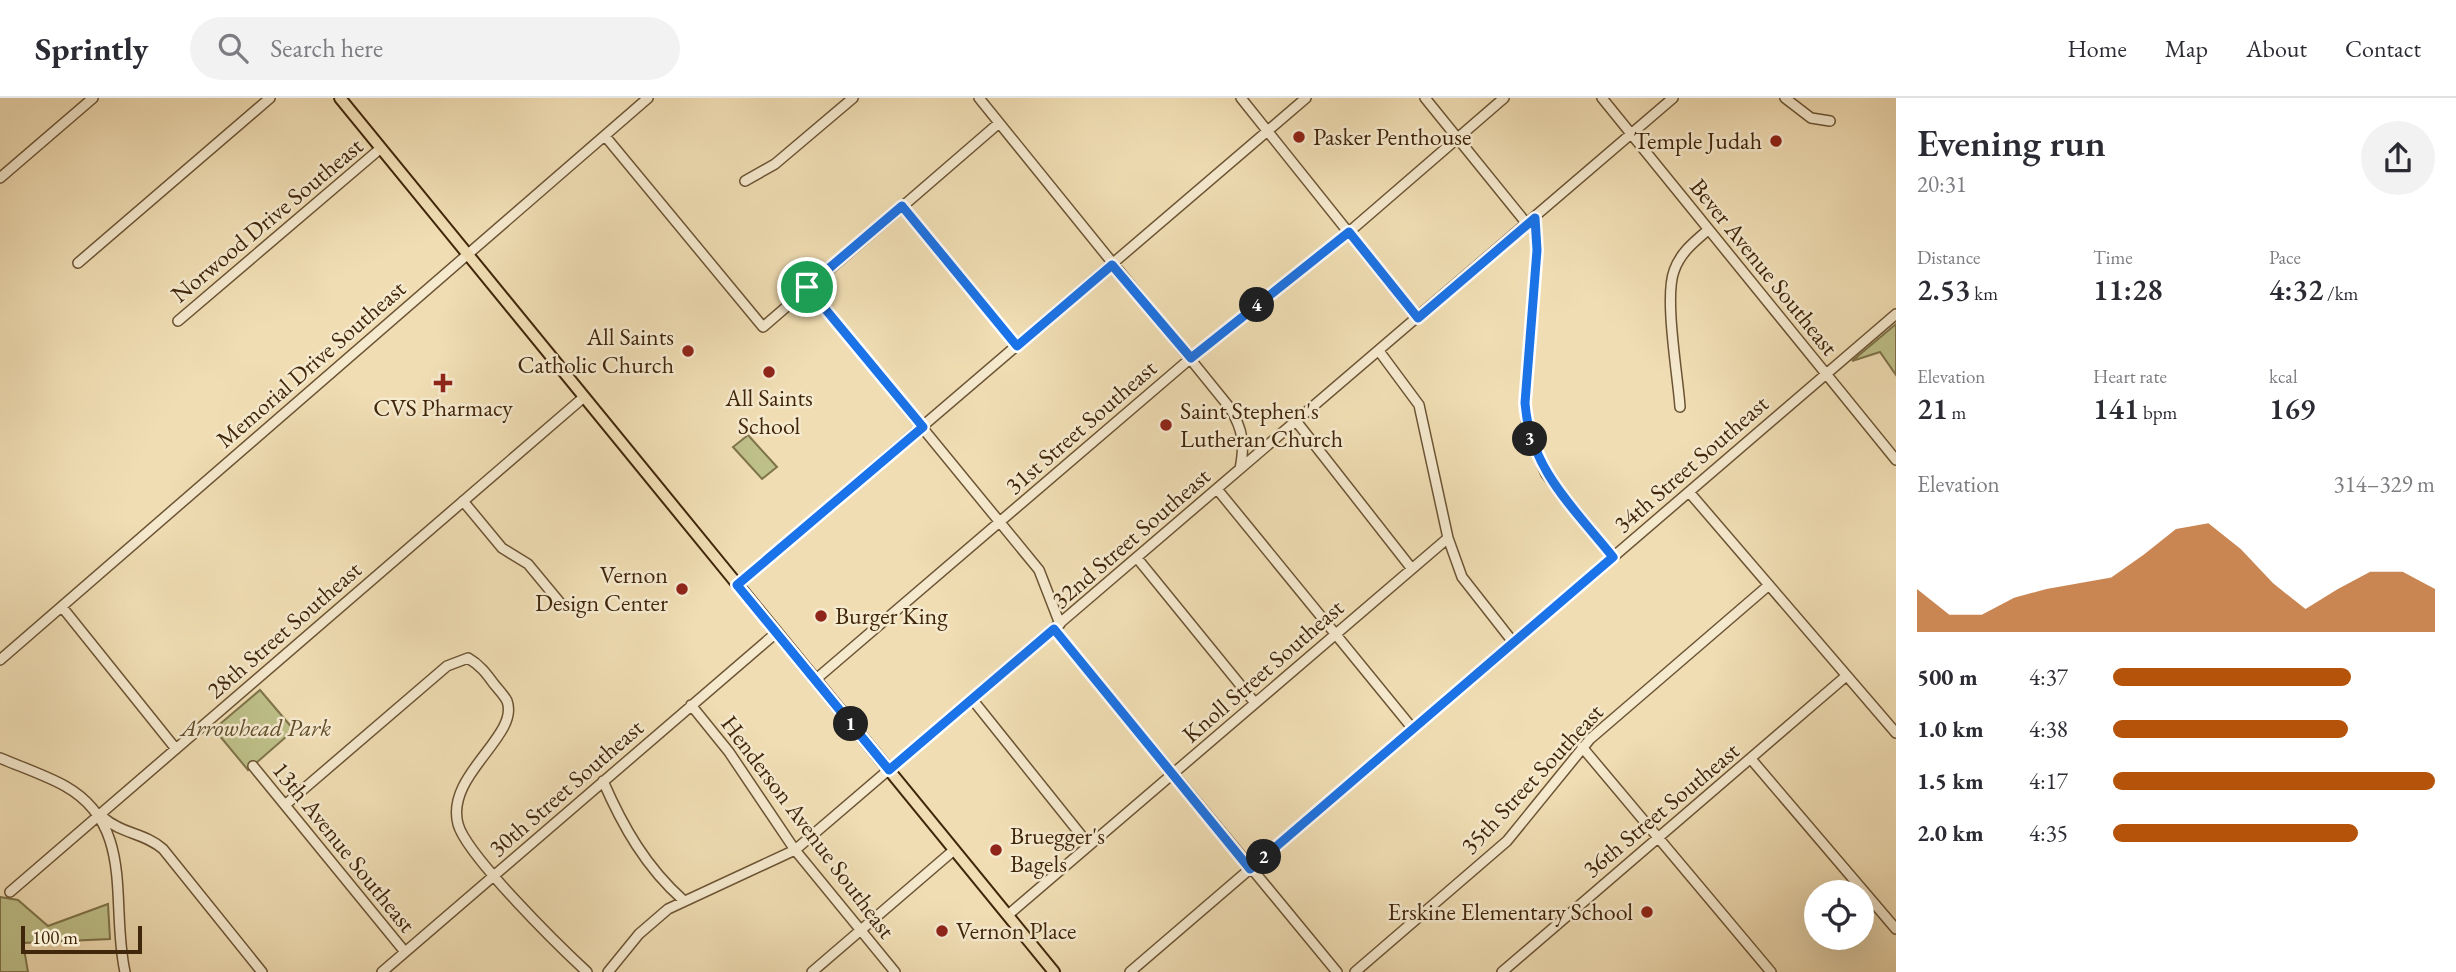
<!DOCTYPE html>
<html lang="en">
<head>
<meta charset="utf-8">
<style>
  :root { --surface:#fff; --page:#f2f2f3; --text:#2b2b33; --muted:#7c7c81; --line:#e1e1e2; --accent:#b45309 }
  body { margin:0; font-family:"EB Garamond",serif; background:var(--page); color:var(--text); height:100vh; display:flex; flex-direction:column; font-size:26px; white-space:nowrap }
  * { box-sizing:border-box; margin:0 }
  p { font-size:23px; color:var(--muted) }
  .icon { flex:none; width:38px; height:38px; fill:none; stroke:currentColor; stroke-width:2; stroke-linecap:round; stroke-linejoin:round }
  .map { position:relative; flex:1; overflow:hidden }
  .side { display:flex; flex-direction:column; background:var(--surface); width:560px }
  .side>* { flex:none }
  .fabs { position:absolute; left:1804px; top:782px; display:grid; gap:14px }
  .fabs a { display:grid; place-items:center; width:70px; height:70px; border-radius:50%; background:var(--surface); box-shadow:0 7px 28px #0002; font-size:35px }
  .scale { position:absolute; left:21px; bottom:18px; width:121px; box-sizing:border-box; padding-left:7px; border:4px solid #40260a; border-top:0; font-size:19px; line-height:24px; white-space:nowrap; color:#40260a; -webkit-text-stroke:5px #f5e9ce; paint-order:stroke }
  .pin { position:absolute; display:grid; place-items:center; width:60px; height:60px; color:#fff; margin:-30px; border:4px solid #fff; border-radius:50%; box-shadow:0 2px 7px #0007 }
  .km { position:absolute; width:35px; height:35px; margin:-18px; border-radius:50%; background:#222; color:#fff; font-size:19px; line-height:35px; text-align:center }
  .round { display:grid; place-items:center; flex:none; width:74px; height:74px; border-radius:37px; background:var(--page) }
  .headline { display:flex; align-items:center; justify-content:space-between; height:119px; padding:0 21px }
  h1 { font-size:38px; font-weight:600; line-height:52px }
  .stats { display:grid; grid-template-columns:repeat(3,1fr); gap:10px; height:119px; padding:7px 21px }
  .stats div { display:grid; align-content:center }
  .stats b { font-size:30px; font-weight:600 }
  .stats small { font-size:19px; font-weight:400 }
  .stats p { font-size:19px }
  .chart { height:196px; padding:14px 21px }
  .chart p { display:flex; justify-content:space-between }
  .chart svg { width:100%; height:126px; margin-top:7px; fill:var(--accent); opacity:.7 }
  ul { padding:0 21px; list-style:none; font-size:23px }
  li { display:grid; grid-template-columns:112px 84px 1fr; align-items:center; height:52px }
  li i { height:18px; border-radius:9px; background:var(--accent) }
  header { display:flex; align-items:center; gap:42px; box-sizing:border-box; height:98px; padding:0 35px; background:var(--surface); border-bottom:2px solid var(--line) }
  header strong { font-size:33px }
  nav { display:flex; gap:38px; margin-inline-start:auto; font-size:24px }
  .search { width:490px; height:63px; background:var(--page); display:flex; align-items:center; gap:18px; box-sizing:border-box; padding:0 24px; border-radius:38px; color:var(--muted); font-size:26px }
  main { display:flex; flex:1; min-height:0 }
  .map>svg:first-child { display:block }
</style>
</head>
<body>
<header>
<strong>Sprintly</strong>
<div class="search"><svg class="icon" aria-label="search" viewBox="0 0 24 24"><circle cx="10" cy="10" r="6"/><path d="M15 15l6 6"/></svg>Search here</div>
<nav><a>Home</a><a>Map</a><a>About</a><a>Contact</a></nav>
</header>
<main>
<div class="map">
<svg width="1896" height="874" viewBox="0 0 1896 874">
  <rect width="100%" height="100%" fill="#f0ddb3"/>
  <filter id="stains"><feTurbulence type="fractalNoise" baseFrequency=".00286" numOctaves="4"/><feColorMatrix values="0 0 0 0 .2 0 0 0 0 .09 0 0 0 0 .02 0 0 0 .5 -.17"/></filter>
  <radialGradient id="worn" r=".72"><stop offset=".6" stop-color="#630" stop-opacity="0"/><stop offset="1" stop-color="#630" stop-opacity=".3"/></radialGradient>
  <path fill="#bec089" stroke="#7f734a" stroke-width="2" d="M1896,226V277L1880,254L1852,263Z
    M748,337L777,369L762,381L733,349Z
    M260,592L294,632L248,672L214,631Z
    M0,799L18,802L48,828L108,806L110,841L23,845L28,874H0Z"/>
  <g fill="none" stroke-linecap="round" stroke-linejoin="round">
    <g stroke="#6c5434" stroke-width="12">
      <path id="minor" d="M979,0L1230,310C1243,332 1245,346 1240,371
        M1241,0L1417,220
        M1425,0L1527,126
        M1602,0L1896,362
        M1785,0L1811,20L1830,23
        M605,38L763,229L999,25
        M0,80L93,0
        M745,83L775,66L853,0
        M902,108L1017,248
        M1535,119L1537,152L1525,305L1527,331L1546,376L1613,459
        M78,165L270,0
        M807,189L1039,472L1060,526
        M178,223L381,50
        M1379,253L1419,307L1448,440L1462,479L1513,544
        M1680,309C1678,278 1664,200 1674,173C1680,155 1694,144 1708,132
        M1296,323L1412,471
        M1217,391L1413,631
        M1689,394L1896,635
        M463,403L502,450L528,466L562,507
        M1137,460L1255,605
        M737,487L1306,0
        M62,509L176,651
        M1054,531L1337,874
        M0,562L648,0
        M815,582L1191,260L1349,134L1504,0
        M972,601L1089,747
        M691,607L729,654L795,752L895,874
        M1582,649L1771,874
        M0,660C21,669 45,677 65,688C136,728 110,806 125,874
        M1751,661L1896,831
        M253,668L405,854
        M603,683C623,729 646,769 683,802
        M285,707L447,568L468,560C480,567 486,575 494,586C498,591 504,597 507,603C520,638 445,677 458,726C466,757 561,850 587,874
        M104,720C122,736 145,735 163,751L262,874
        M10,794L584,299
        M1008,817L1448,440
        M382,874L776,535
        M608,874L639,836L668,811L795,752L1673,0
        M812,874L954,752
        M1130,874L1896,216
        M1355,874L1507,743L1590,641L1769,487
        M1502,874L1845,579"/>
    </g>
    <g stroke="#40260a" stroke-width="14">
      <path id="major" d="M340,0L1054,874"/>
    </g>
    <use href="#minor" stroke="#f5e9ce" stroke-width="9"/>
    <use href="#major" stroke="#f0ddb3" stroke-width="10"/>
  </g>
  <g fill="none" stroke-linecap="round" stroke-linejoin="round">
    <g stroke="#fff" stroke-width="14">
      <path id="route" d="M902,108L1017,248L1112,167L1191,260L1349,134L1418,220L1535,120L1537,152L1525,305C1530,371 1573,409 1613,459L1250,771L1054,531L889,672L737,487L923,329L807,189Z"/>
    </g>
    <use href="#route" stroke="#1a73e8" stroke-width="9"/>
  </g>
  <g fill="#8f2418" stroke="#f5e9ce" stroke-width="2.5">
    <circle cx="1299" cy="39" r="7"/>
    <circle cx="1776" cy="43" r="7"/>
    <circle cx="688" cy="253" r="7"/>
    <circle cx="769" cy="274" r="7"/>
    <path d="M439.5 274.5h7v7h7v7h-7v7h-7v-7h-7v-7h7z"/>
    <circle cx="1166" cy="327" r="7"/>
    <circle cx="682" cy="491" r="7"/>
    <circle cx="821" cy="518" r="7"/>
    <circle cx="996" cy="752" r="7"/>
    <circle cx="1647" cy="814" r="7"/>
    <circle cx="942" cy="833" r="7"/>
  </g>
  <g text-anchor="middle" stroke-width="5" stroke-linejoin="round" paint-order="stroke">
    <g font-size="24" fill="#40260a" stroke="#f5e9ce" text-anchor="start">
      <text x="1313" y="47">Pasker Penthouse</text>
      <text x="1762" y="51" text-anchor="end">Temple Judah</text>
      <text x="674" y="247" text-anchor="end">All Saints<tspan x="674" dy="28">Catholic Church</tspan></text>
      <text x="769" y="308" text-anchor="middle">All Saints<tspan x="769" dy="28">School</tspan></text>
      <text x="443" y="318" text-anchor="middle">CVS Pharmacy</text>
      <text x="1180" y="321">Saint Stephen's<tspan x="1180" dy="28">Lutheran Church</tspan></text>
      <text x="668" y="485" text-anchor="end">Vernon<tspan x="668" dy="28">Design Center</tspan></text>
      <text x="835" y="526">Burger King</text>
      <text x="1010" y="746">Bruegger's<tspan x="1010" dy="28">Bagels</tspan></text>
      <text x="1633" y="822" text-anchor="end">Erskine Elementary School</text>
      <text x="956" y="841">Vernon Place</text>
    </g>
    <g font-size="24" fill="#40260a" stroke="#f5e9ce">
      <text transform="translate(267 122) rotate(-40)" y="8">Norwood Drive Southeast</text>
      <text transform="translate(1764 169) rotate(51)" y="8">Bever Avenue Southeast</text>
      <text transform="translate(311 266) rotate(-41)" y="8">Memorial Drive Southeast</text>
      <text transform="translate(1081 329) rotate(-41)" y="8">31st Street Southeast</text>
      <text transform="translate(1691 366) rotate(-41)" y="8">34th Street Southeast</text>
      <text transform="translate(1131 440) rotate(-41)" y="8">32nd Street Southeast</text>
      <text transform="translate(284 532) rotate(-41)" y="8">28th Street Southeast</text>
      <text transform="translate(1263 573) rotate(-41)" y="8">Knoll Street Southeast</text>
      <text transform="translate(1532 681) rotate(-47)" y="8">35th Street Southeast</text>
      <text transform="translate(566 690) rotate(-41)" y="8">30th Street Southeast</text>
      <text transform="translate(1661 712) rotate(-40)" y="8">36th Street Southeast</text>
      <text transform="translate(808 729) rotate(53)" y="8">Henderson Avenue Southeast</text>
      <text transform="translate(344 749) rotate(51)" y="8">13th Avenue Southeast</text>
    </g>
    <g font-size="24" font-style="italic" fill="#604c2a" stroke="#f5e9ce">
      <text x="256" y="638">Arrowhead Park</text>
    </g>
  </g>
  <rect width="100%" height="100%" filter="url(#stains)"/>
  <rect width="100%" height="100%" fill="url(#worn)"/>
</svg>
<div class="fabs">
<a><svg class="icon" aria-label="locate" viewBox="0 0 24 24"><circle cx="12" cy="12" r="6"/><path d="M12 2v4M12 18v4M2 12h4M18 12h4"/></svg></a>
</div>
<div class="scale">100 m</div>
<div class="pin" style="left:807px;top:189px;background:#1e9e55"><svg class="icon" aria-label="arrive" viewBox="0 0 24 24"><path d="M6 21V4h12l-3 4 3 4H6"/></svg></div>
<b class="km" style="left:851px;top:626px">1</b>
<b class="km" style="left:1264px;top:759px">2</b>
<b class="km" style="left:1530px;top:341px">3</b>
<b class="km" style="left:1257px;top:207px">4</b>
</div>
<section class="side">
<div class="headline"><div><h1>Evening run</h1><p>20:31</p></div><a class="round"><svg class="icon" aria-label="share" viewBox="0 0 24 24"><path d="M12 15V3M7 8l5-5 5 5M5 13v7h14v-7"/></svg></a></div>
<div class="stats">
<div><p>Distance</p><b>2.53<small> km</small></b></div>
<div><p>Time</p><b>11:28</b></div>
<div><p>Pace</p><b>4:32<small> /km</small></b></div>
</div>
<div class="stats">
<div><p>Elevation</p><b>21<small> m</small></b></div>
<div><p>Heart rate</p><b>141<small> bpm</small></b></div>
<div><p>kcal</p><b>169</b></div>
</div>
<div class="chart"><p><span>Elevation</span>314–329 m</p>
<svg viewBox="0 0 160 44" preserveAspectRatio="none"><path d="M0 44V29L10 38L20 38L30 32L40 29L50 27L60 25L70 17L80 8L90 6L100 15L110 27L120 36L130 29L140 23L150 23L160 29V44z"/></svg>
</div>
<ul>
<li><b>500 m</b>4:37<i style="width:74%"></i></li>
<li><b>1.0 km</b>4:38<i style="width:73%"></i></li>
<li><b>1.5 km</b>4:17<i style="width:100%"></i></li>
<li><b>2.0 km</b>4:35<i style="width:76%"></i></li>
</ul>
</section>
</main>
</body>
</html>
